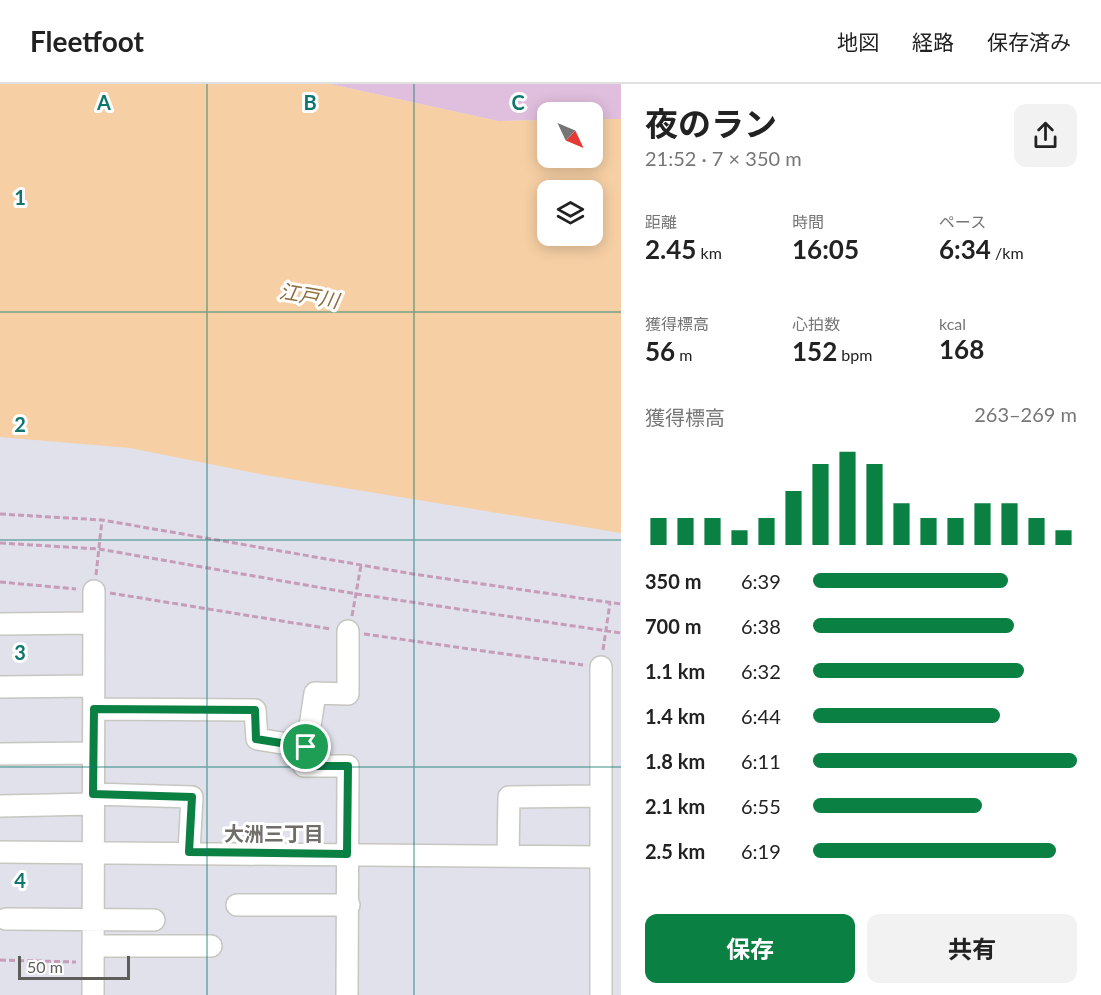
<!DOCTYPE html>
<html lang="ja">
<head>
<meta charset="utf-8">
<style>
  :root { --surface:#fff; --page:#f2f2f2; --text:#222; --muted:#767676; --line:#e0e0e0; --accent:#0b8043 }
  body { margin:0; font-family:Lato,"Noto Sans JP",sans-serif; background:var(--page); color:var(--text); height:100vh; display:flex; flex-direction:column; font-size:22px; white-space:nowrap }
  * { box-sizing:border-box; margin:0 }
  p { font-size:20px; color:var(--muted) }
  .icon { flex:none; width:33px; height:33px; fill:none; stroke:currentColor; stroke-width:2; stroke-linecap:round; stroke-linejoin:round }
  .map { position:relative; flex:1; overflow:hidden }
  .details { display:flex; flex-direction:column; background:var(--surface); width:480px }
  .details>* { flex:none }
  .needle { width:39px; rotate:134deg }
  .tools { position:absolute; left:537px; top:18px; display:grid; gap:12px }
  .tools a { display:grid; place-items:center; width:66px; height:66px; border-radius:12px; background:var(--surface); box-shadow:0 3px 15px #0003; font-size:30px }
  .scale { position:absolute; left:18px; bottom:15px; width:112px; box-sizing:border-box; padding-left:6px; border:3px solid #5f5d59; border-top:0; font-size:16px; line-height:21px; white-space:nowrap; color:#5f5d59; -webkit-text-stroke:4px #fff; paint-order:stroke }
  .pin { position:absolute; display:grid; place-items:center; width:51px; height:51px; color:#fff; margin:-26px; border:3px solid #fff; border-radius:50%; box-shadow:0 2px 6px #0007 }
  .round { display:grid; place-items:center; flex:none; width:63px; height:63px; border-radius:12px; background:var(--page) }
  .head { display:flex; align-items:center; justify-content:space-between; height:102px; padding:0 24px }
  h1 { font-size:33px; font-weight:700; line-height:45px }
  .figures { display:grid; grid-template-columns:repeat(3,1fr); gap:9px; height:102px; padding:6px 24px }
  .figures div { display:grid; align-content:center }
  .figures b { font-size:26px; font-weight:700 }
  .figures small { font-size:16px; font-weight:400 }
  .figures p { font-size:16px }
  .chart { height:168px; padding:12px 24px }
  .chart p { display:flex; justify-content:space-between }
  .chart svg { width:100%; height:108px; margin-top:6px; stroke:var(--accent); stroke-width:6 }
  .button { display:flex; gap:12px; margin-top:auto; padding:12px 24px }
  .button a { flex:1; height:69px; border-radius:12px; background:var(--accent); color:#fff; font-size:24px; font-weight:700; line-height:69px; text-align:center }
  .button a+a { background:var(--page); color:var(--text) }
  ul { padding:0 24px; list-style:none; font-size:20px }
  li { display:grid; grid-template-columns:96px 72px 1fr; align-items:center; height:45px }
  li i { height:15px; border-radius:8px; background:var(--accent) }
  header { display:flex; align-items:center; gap:36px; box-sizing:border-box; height:84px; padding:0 30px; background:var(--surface); border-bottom:2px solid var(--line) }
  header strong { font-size:28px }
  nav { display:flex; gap:33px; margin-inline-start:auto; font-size:21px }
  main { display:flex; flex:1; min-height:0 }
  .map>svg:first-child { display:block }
</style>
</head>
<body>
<header>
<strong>Fleetfoot</strong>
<nav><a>地図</a><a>経路</a><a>保存済み</a></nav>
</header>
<main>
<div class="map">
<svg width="621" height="911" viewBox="0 0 621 911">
  <rect width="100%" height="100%" fill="#e0e1ea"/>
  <path fill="#e0bedd" d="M330,0H621V35H593L592,28H548L547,36L498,37Z"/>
  <path fill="#f6cfa4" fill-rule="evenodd" d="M0,0H330L498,37L547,36L548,74H592L593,35H621V449L265,391L130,364L0,353ZM548,106H592V152H548Z"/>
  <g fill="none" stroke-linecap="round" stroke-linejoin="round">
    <g stroke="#c7c6c1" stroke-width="24">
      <path id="minor" d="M0,540L93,539
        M601,583V911
        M0,603L93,602
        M94,625L255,626L257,655L306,663
        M0,670L93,669
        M93,710L192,713L189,768
        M0,722L93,720
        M0,768L601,773
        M508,772L509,713L600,712
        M237,821H349
        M6,835L154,836
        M94,862H211
        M93,911L94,507
        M347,911L348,682H304L315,609L348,610V547"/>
    </g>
    <path stroke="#c79cb8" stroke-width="3" stroke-dasharray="6 3" stroke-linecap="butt" d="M0,430L102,436L413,490L621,520
      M0,459L99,465L357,510L621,549
      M96,491L102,436
      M0,498L76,505
      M110,509L331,545
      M352,532L361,481
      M364,550L583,581
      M603,566L610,519
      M0,876L76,878"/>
    <use href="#minor" stroke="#fff" stroke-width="21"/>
  </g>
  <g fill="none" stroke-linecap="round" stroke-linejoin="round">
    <g stroke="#fff" stroke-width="12">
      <path id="route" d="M94,625L255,626L256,655L306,663L304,682H348L347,770L189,768L192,713L93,710Z"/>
    </g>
    <use href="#route" stroke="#0b8043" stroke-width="8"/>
  </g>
  <path fill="none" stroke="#0f766e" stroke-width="1.5" stroke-opacity="0.55" d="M207,0V911M414,0V911M0,228H621M0,456H621M0,683H621"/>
  <g text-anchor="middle" stroke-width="6" stroke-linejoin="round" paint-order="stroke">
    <g font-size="20" font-style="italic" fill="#8d6c3c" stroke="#fff">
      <text transform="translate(309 212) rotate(10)" y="7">江戸川</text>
    </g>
    <g font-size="20" font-weight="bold" fill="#716e6a" stroke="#fff">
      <text x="274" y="757">大洲三丁目</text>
    </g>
  </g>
  <g font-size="20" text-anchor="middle" font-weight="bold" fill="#0f766e" stroke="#fff" stroke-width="6" stroke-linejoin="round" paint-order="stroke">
    <text x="104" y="26">A</text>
    <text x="310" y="26">B</text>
    <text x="518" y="26">C</text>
    <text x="20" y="121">1</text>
    <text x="20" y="348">2</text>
    <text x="20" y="576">3</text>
    <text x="20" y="804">4</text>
  </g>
</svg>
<div class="tools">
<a><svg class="needle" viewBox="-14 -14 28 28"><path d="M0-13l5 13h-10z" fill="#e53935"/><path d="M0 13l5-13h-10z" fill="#767676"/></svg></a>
<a><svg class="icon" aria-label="layers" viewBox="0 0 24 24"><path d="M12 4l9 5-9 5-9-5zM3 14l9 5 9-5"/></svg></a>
</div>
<div class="scale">50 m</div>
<div class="pin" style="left:306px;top:663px;background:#1e9e55"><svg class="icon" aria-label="arrive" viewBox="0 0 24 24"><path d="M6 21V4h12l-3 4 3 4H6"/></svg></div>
</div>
<section class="details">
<div class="head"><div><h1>夜のラン</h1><p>21:52 · 7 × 350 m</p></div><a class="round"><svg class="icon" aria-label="share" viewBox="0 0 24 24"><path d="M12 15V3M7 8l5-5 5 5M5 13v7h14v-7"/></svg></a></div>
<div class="figures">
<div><p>距離</p><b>2.45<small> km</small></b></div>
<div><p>時間</p><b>16:05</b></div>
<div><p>ペース</p><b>6:34<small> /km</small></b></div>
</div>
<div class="figures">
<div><p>獲得標高</p><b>56<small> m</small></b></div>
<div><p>心拍数</p><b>152<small> bpm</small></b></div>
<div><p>kcal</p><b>168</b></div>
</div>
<div class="chart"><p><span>獲得標高</span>263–269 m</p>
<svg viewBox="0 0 160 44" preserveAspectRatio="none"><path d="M5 44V33M15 44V33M25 44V33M35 44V38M45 44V33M55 44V22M65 44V11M75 44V6M85 44V11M95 44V27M105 44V33M115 44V33M125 44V27M135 44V27M145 44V33M155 44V38"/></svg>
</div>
<ul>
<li><b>350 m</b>6:39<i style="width:74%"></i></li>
<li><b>700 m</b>6:38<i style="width:76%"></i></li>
<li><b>1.1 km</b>6:32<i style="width:80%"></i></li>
<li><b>1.4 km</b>6:44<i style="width:71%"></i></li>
<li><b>1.8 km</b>6:11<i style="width:100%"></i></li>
<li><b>2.1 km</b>6:55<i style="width:64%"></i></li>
<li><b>2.5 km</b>6:19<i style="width:92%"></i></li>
</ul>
<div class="button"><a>保存</a><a>共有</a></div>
</section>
</main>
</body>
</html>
